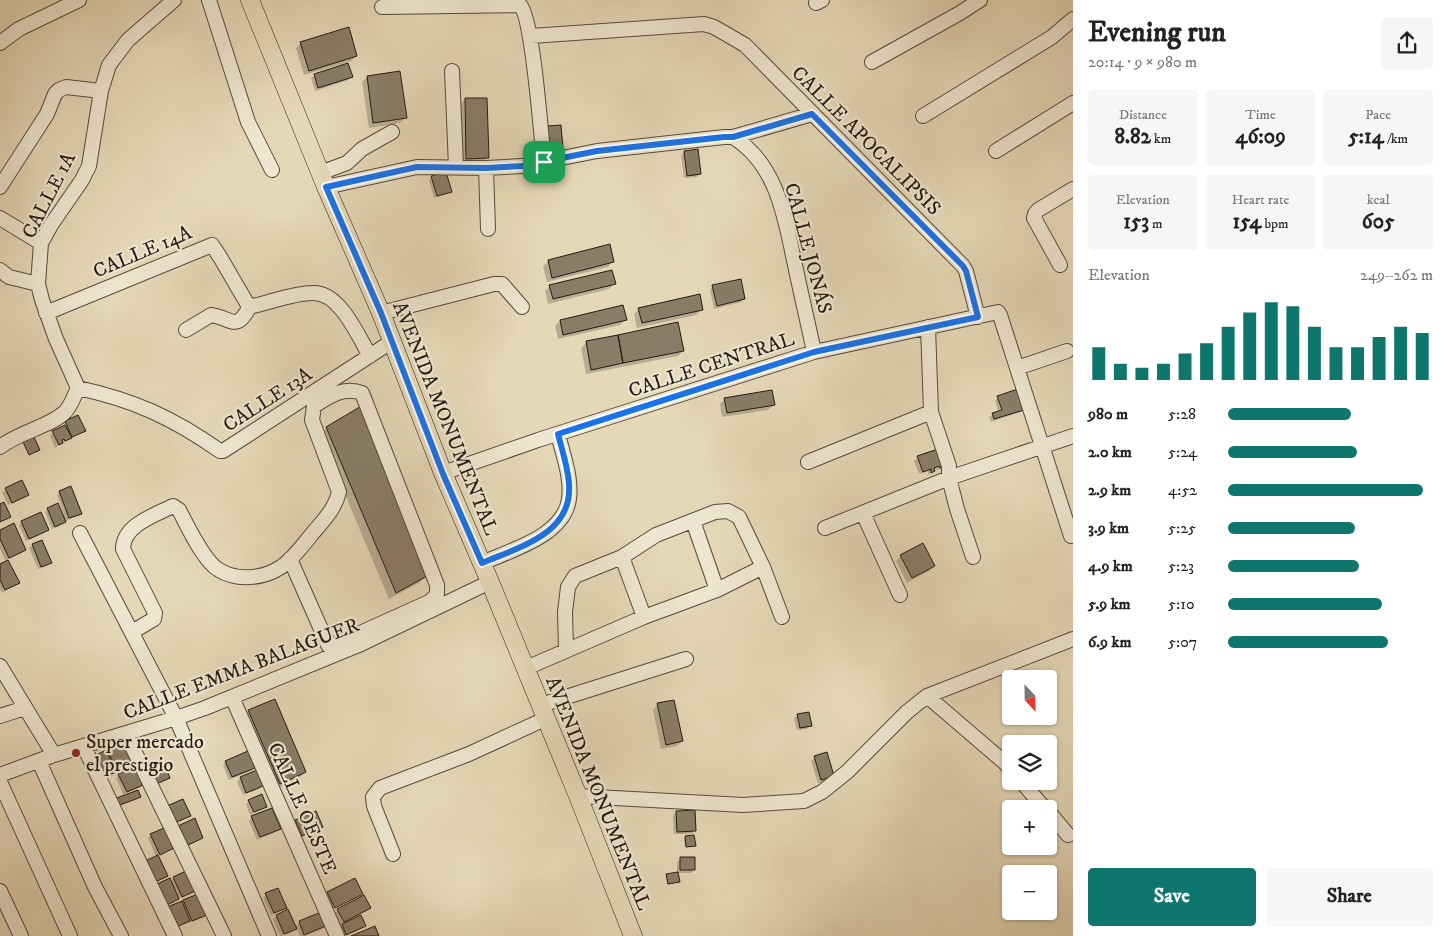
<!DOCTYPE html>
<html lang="en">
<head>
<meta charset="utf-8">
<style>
  :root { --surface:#fff; --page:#f6f6f6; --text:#222; --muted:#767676; --accent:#0f766e }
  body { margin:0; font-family:"IM FELL DW Pica",serif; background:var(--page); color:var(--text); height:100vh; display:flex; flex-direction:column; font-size:19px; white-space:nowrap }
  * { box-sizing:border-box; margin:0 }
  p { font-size:16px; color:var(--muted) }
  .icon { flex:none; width:28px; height:28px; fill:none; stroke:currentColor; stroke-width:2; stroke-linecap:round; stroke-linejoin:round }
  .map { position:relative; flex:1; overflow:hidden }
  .drawer { display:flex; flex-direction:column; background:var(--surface); width:375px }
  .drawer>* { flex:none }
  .needle { width:32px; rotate:158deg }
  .buttons { position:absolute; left:1002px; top:670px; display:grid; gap:10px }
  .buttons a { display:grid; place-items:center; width:55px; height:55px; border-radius:5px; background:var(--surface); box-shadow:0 1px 4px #0004; font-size:25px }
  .pin { position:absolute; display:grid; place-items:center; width:42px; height:42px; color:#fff; margin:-21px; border-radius:10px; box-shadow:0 2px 8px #0006 }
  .round { display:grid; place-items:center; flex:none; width:52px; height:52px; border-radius:5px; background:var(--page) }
  .overview { display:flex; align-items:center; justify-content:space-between; height:85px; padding:0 15px }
  h1 { font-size:28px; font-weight:700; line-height:38px }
  .stats { display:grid; grid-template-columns:repeat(3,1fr); gap:8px; height:85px; padding:5px 15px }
  .stats div { display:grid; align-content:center; border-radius:5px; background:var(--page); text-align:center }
  .stats b { font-size:21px; font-weight:700 }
  .stats small { font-size:14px; font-weight:400 }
  .stats p { font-size:14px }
  .chart { height:140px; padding:10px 15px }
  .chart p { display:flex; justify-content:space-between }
  .chart svg { width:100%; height:90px; margin-top:5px; stroke:var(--accent); stroke-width:6 }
  .cta { display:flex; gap:10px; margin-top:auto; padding:10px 15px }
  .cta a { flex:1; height:58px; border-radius:5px; background:var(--accent); color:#fff; font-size:20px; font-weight:700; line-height:58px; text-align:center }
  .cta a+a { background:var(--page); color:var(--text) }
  ul { padding:0 15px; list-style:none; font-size:16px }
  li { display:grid; grid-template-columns:80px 60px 1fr; align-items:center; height:38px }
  li i { height:12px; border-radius:6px; background:var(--accent) }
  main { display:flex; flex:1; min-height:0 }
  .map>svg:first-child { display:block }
</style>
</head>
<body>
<main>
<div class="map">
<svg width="1073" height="936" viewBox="0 0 1073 936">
  <rect width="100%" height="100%" fill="#e5d8b7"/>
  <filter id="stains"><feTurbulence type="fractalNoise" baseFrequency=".004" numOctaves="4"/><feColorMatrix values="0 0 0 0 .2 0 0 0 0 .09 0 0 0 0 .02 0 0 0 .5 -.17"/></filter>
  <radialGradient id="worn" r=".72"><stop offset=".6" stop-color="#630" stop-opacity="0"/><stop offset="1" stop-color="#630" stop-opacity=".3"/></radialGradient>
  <path fill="#0003" d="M301,43L356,56L351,61L304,75L296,48Z
    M399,73L405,118L400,123L369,128L362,82L367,77Z
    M315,75L351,77L348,80L315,91L311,78Z
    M465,99L487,158L482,163L461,164L460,105Z
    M560,126L562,149L559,152L546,153Z
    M684,152L700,174L697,177L684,178L681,155Z
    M432,177L451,191L447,194L434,198L429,180Z
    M549,261H613L608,267L547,282L543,266Z
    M614,284L609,289L548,304L545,291L550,286Z
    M713,286L744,299L741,302L714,309L710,290Z
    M639,309H702L696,315L637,328L634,314Z
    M625,320L620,325L558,339L555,326L560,321Z
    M677,324L683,351L678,356L586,374L581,348L586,343Z
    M998,397L1023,409L1020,412L991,422L989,417L998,412L995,400Z
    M725,399L774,405L768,410L722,417L720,404Z
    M66,422L84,430L55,448L50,435L63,427V426Z
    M327,428L426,576L419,583L389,599L320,435Z
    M918,458L943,467L937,471L936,468L933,470L928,475V471L919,474L914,461Z
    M21,482L28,495L8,505L2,492Z
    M60,492L80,513L77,516L66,521L57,495Z
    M48,509L64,522L52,529L45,512Z
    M22,522L47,530L44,533L26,541L19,525Z
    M0,531L25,550L22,553L6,560L18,582L2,593L0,589V566L6,562L0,549Z
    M33,545L50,563L47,566L38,569L29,548Z
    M922,545L934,566L929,571L907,583L896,561L901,556Z
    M658,704L682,741L677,746L661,749L653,710Z
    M249,711L305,772L298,779L273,790L242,718Z
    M798,715L810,725L807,729L797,730L794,718Z
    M108,750L131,764L128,767L114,774L113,773L101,780L105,753Z
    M826,754L830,779L818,783L811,761L815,757Z
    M226,762L254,767L251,771L229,780L223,765Z
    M256,772L262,785L259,789L243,795L237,782L240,778Z
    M119,775L142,785L138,788L124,794L125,796L139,797L136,800L113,808L124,796L116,778Z
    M249,801L266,806L263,809L250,815L246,804Z
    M677,812L695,830L692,834H674L673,815Z
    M252,817L280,828L276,832L257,840L249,821Z
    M296,821L322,827L319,830L298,838L292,824Z
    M151,835L172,848L158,856L167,876L150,885L156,857L148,838Z
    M693,836L694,845L685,847L684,838Z
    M680,859L694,869L691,873H677L679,882L667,885L666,876L677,874V862Z
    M186,873L194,890L191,894L178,898L162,908L170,882L173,878Z
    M328,893H362L332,910L325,897Z
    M266,894L286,907L271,916L263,898Z
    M184,901L206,915L202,918L189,923L188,921L171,930Z
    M369,908L348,920L349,922L364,926L361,929L343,936L339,928L341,926L335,913L338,910Z
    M288,911L295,927L299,923L320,914L325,925L322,929L304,936H300L297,927L292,932L280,936L273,919L276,916Z"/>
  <path fill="#897d68" stroke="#251a12" d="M349,27L357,56L309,71L300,42Z
    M348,63L353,77L318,88L314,74Z
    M400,71L407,118L373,123L367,76Z
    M465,98H487L489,158L466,159Z
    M561,125L563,149L549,150L547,126Z
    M698,149L701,174L687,176L684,151Z
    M446,172L452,192L437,196L431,176Z
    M610,244L614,262L552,278L548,260Z
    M612,270L616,284L553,299L549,285Z
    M741,279L745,299L717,306L712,285Z
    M700,294L703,310L642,323L638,308Z
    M623,305L627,320L563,335L560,320Z
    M678,322L684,351L623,363L618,335Z
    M618,335L623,363L591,370L586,341Z
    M1018,389L1024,410L994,419L992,413L1002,410L997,396Z
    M772,390L775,405L727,413L724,398Z
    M363,405L427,576L396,593L326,427Z
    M78,415L86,431L72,437L65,421Z
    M65,425L72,438L65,441L64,439L62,440L63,443L59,445L52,431Z
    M34,437L40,450L29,455L23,442Z
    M938,449L945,467L940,468L939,466L934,468L935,471L931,473V469L923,472L917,456Z
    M22,480L29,495L12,503L5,488Z
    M71,486L82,514L69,518L59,491Z
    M4,502L11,517L0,522V504Z
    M58,503L66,522L55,527L47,508Z
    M41,512L49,530L29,539L21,521Z
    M14,523L26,550L9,558L0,539V530Z
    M42,540L52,563L41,567L32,544Z
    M923,543L935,566L912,578L900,555Z
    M8,560L20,583L5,590L0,580V564Z
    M275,699L306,772L280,784L248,710Z
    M674,700L683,741L666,745L657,703Z
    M809,712L812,726L800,728L797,714Z
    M123,742L133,764L117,771L107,749Z
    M106,750L116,772L104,777L94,756Z
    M248,751L255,768L232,777L225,761Z
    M827,752L834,776L821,780L814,756Z
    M162,759L170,778L154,785L146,766Z
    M135,767L143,785L127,792L118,774Z
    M257,770L263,786L246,793L240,777Z
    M138,790L141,797L117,806L114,799Z
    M262,794L267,807L254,812L248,800Z
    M183,799L191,816L174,823L167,806Z
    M272,808L281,829L260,837L251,816Z
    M695,810L696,831L677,832L676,811Z
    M316,811L323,827L302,836L295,820Z
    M195,818L203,838L186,846L178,826Z
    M164,828L174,848L160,855L150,834Z
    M694,835L696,846L686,847L685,836Z
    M158,855L168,876L153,883L143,862Z
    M680,857H695V870H680Z
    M186,871L195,891L182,897L173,877Z
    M678,872L680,882L668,884L666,874Z
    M170,878L179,899L165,906L155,885Z
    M355,878L363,894L335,908L327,892Z
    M278,888L287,908L274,913L265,893Z
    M198,894L207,915L192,921L183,900Z
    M364,895L371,908L344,922L337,909Z
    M182,901L190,921L174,928L165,908Z
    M288,909L297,929L284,934L276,915Z
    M321,912L326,926L304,935L299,921Z
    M361,915L366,926L346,935L342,924Z
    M375,926L379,936H351Z"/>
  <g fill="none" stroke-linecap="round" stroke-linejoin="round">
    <g stroke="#554a3b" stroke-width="16">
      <path id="minor" d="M209,0L248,122L272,170
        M816,3L822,0
        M382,7L520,5C533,18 541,136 544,162
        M531,36L704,24L714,27L745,45L963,266L966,271L978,317
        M0,43L19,29L79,0
        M872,62L960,13L980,0
        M452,71L456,167
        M923,116L1052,37L1073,19
        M733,137C778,165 785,219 795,265C801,294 808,323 814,352
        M996,151L1073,103
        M486,168L488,229
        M320,173L347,163L362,149L392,132
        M0,187L47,114L55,94L59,90L66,87L101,91
        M326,187L417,167L486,168L522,166L597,151L724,137H733L812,114
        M0,218L41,243
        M1060,265L1034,218L1035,214L1038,210L1073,189
        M0,270L9,277L38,284
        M46,313L212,245L220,257L248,305L253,306C272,302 293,293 313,293C340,292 358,336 370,356
        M381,313L494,284H502L522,307
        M928,327L931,412L949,466V478L957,509L973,557
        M186,330L211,315C232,318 236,333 250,306
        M1017,368L1067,351
        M78,388C134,400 173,418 220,451H223L391,342
        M0,447C19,432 51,426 65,412C71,406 74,396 78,388L56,339L42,300L38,284L41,243L51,225L82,180L89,166L101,91L109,65L128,40L174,0
        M808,462L931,412
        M443,473L538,440L814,352L998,312L1000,315L1071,536
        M863,513L900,595
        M693,521L717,590
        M825,528L949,478L1073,436
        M80,533L176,718L269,936
        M622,557L644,617
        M482,563C511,550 564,536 569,499C572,478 563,455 558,434
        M132,632L154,619L155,613L123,549C123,525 155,515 173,506L179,510C187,525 204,562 219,570C237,581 263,579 281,567C293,559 303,545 312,534C323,521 335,509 339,492L312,420L314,406C329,396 344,386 362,393L437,585V595L429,602L336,644L328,645L290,559
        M566,650L565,612L568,587L575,576L622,557L656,535L715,512L728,511L739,517L763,567
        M0,666L54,755
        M526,668L644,617L717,590L763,567L782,617
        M927,696L1004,762L1011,770
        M232,697L337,936
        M541,705L686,659
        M0,716L25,708
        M126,734L224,936
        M84,747L175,936
        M39,761L95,887L121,936
        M0,775L54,755L176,718L205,708L361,644L490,582
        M1021,781L1045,809
        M0,782L70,936
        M578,796L743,805L804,801L822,792L847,772L907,712L927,696L1073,639
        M1049,812L1068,835
        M393,854L374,806L373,797L380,788L469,754L547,718
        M0,891L21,936"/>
    </g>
    <g stroke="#251a12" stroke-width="19">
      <path id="major" d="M250,0L326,187L381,313L443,473L490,582L578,796L633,936"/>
    </g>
    <use href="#minor" stroke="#eee6d0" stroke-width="14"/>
    <use href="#major" stroke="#e5d8b7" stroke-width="18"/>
  </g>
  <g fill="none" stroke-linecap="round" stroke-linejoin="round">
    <g stroke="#fff" stroke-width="10">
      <path id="route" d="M812,114L963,266L966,271L978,317L814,352L558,434C562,450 568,467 569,484C573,534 519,547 482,563L443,474L381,313L326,187L417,167L486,168L522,166L597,151L724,137H733Z"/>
    </g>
    <use href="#route" stroke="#1a73e8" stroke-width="6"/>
  </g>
  <circle fill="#8f2418" stroke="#eee6d0" stroke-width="2" cx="76" cy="753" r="5"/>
  <g text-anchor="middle" stroke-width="4.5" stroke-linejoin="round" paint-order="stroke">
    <g font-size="20" fill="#251a12" stroke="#eee6d0">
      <text transform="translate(867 140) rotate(45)" y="7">CALLE APOCALIPSIS</text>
      <text transform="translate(48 195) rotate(-63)" y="7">CALLE 1A</text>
      <text transform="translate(809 248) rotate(75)" y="7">CALLE JONÁS</text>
      <text transform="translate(142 251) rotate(-23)" y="7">CALLE 14A</text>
      <text transform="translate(711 364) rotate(-18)" y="7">CALLE CENTRAL</text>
      <text transform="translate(267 399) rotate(-33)" y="7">CALLE 13A</text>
      <text transform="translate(446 418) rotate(68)" y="7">AVENIDA MONUMENTAL</text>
      <text transform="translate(241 668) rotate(-21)" y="7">CALLE EMMA BALAGUER</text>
      <text transform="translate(599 793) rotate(68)" y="7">AVENIDA MONUMENTAL</text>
      <text transform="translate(303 808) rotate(66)" y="7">CALLE OESTE</text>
    </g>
    <g font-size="20" fill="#251a12" stroke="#eee6d0" text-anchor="start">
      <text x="86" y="748">Super mercado<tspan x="86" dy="23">el prestigio</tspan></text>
    </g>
  </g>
  <rect width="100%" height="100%" filter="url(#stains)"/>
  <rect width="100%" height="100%" fill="url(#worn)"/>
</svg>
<div class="buttons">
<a><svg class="needle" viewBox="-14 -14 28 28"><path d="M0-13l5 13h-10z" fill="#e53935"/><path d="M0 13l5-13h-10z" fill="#767676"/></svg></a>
<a><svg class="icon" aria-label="layers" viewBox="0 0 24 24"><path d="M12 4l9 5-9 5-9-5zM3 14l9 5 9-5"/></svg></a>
<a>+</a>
<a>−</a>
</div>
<div class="pin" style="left:544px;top:162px;background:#1e9e55"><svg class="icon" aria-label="arrive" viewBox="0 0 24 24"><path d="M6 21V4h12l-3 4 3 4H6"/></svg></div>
</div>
<section class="drawer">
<div class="overview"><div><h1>Evening run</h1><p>20:14 · 9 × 980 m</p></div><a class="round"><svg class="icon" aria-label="share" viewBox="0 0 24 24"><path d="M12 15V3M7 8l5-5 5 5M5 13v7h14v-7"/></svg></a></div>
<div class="stats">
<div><p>Distance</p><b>8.82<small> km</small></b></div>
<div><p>Time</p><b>46:09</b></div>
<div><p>Pace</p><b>5:14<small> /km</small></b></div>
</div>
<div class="stats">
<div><p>Elevation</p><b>153<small> m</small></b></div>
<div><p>Heart rate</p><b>154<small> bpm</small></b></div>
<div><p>kcal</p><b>605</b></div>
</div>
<div class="chart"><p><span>Elevation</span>249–262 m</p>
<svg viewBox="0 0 160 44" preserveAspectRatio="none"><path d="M5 44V28M15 44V36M25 44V38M35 44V36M45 44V31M55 44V26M65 44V18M75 44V11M85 44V6M95 44V8M105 44V18M115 44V28M125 44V28M135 44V23M145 44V18M155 44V21"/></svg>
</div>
<ul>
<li><b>980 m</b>5:28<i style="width:60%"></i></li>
<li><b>2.0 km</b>5:24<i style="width:63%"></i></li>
<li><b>2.9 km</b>4:52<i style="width:95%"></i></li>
<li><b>3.9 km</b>5:25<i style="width:62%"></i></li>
<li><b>4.9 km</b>5:23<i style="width:64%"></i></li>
<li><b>5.9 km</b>5:10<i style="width:75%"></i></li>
<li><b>6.9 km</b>5:07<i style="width:78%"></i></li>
</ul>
<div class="cta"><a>Save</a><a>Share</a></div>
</section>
</main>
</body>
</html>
